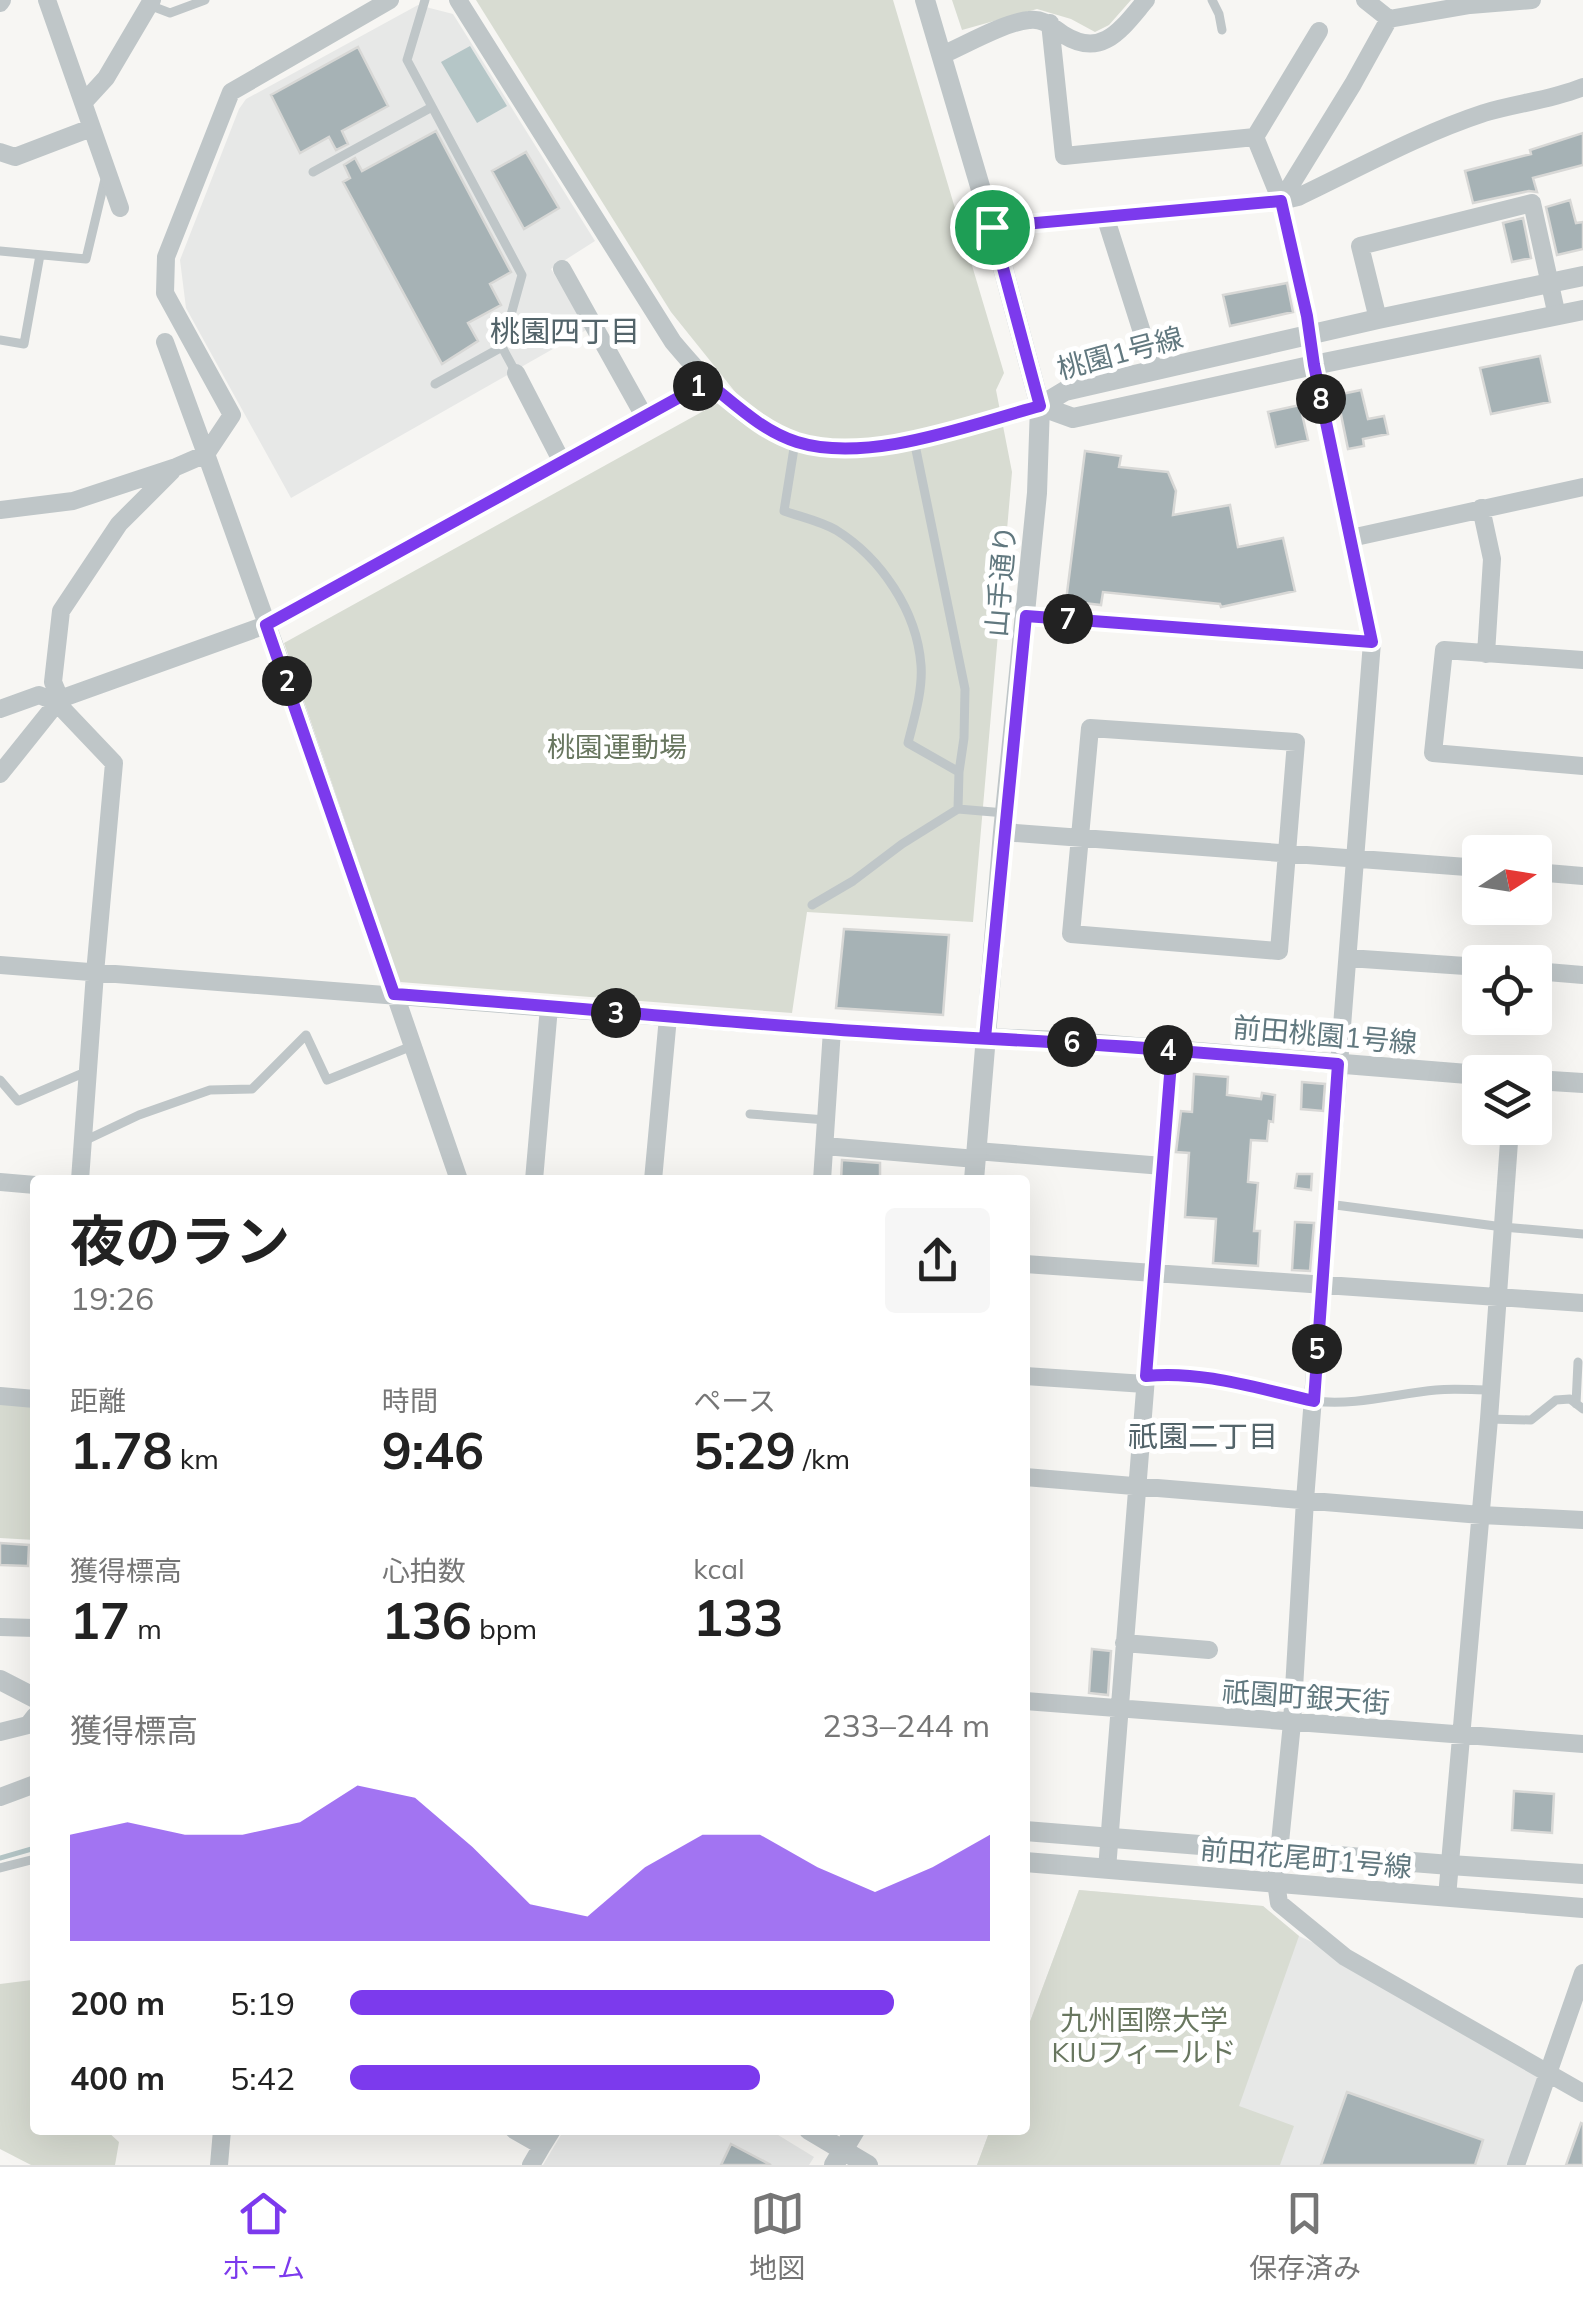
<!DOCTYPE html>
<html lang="ja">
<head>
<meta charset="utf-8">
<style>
  :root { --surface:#fff; --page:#f6f6f6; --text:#222; --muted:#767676; --line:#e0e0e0; --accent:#7c3aed }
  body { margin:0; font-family:Mulish,"Noto Sans JP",sans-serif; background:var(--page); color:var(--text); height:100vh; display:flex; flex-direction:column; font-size:38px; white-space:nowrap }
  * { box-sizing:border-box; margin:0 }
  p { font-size:32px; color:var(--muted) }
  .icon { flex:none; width:55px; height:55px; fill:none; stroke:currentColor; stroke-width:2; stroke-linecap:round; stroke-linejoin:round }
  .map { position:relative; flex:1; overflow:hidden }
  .sheet { position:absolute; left:30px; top:1175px; width:1000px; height:960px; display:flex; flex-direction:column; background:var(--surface); border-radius:10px; box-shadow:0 10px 40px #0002 }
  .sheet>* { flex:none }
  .needle { width:65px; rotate:78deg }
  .fabs { position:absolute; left:1462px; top:835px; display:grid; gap:20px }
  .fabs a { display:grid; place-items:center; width:90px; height:90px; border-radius:10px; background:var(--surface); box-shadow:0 10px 40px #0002; font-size:50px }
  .pin { position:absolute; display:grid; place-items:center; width:85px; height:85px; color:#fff; margin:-42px; border:5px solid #fff; border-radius:50%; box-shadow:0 2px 10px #0007 }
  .km { position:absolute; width:50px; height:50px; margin:-25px; border-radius:50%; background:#222; color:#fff; font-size:28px; line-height:50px; text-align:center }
  .round { display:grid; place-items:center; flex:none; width:105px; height:105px; border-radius:10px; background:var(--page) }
  .overview { display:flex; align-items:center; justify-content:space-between; height:170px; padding:0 40px }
  h1 { font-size:55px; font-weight:700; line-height:75px }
  .metrics { display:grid; grid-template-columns:repeat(3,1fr); gap:15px; height:170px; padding:10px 40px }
  .metrics div { display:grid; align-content:center }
  .metrics b { font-size:50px; font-weight:700 }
  .metrics small { font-size:28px; font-weight:400 }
  .metrics p { font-size:28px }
  .chart { height:280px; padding:20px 40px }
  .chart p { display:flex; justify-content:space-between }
  .chart svg { width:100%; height:180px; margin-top:10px; fill:var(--accent); opacity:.7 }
  ul { padding:0 40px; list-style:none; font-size:32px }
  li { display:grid; grid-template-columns:160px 120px 1fr; align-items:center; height:75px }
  li i { height:25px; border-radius:12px; background:var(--accent) }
  .tabs { display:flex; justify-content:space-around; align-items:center; height:140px; border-top:2px solid var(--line); background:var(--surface); font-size:28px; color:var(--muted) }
  .tabs a { display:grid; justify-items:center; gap:5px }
  .tabs .current { color:var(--accent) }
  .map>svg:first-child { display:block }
</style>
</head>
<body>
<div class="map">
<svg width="1583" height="2165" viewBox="0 0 1583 2165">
  <rect width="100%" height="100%" fill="#f7f6f3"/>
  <path fill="#e7e8e7" d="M418,5L453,14L595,241L551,269L588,329L291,498L186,308L180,260L239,109L246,99Z
    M1079,1890L1263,1906L1299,1936L1345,1957L1549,2073L1516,2165H977L990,2130H1025V2035Z
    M564,2130H770L814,2157L809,2165H543Z"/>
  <path fill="#d8dcd2" d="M476,0H893L1004,373L996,390L1012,472L973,922L807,912L792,1013L400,982L284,643L736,393L671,312Z
    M952,0H1131L1109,25L1095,32L1071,19L1037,9L962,30Z
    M0,1404L35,1406V1540L0,1538Z
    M1079,1890L1263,1906L1299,1936L1239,2106L1294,2126L1280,2165H977L990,2130H1025V2035Z
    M32,1980L35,1989V2130H106L119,2142L115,2165H31L0,2149V1984Z"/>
  <path fill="#b5c6c7" d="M470,46L507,106L477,123L441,62Z"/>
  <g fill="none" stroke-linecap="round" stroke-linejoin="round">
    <path stroke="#b5c6c7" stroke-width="5" d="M0,1858L35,1848"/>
  </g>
  <path fill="#a6b2b5" stroke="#d8d8d6" stroke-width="2.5" d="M358,47L388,106L342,131L348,144L336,150L329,137L300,153L271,95Z
    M436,131L511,272L490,284L501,305L468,323L478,341L442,364L343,182L350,178L344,165L355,158L362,171Z
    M1583,133V165L1533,178L1537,192L1529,191L1473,203L1465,171L1531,154L1530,150Z
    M526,152L559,208L524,229L492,171Z
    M1570,200L1576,223L1583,222V249L1557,255L1546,207Z
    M1523,218L1531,258L1512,262L1503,223Z
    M1287,283L1293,312L1230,326L1223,295Z
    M1540,356L1550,402L1491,414L1480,368Z
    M1361,390L1368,419L1384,416L1388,434L1363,439L1364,446L1348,449L1337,395Z
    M1300,405L1308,440L1276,447L1268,412Z
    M1085,451L1121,456L1119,467L1168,472L1176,491L1173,515L1230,505L1238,547L1283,538L1295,591L1221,607L1220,604L1103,592L1101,605L1066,601Z
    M844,929L949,935L943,1015L836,1008Z
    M1194,1074L1228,1077L1227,1095L1261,1099L1262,1093L1275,1095L1273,1122L1269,1121L1267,1141L1251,1140L1248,1182L1258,1183L1254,1231H1260L1258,1266L1213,1263L1216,1219L1185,1217L1189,1153L1176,1152L1181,1111L1192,1112Z
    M1302,1082L1325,1084L1323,1111L1301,1109Z
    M842,1160L880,1163V1180H841Z
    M1297,1174H1312L1311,1190L1295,1188Z
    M1295,1222L1314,1223L1310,1271L1292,1270Z
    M0,1543L29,1545L28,1566L0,1565Z
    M1092,1649L1111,1651L1108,1695L1089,1693Z
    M1514,1791L1554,1794L1552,1833L1512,1830Z
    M1347,2092L1483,2140L1475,2165H1321Z
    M1581,2123L1583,2124V2165H1566Z
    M731,2144L771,2165H721Z"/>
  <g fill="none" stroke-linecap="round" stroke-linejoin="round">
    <path stroke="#bfc6c8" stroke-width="9" d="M425,0L407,60L522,275L502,347L516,373
      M1212,0L1219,14L1222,30
      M149,5L170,13L205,0
      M313,172L432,107
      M0,251L86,259L106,175
      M0,340L24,344L40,255
      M435,384L502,347
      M795,442L784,511C801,517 820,521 836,530C881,558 917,611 921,665C923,690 914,719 908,743L959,772
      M958,809L1005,813
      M812,905L853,881L902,844L958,809L959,772L964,738L965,689L914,440
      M0,1080L18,1101L88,1071
      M750,1114L826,1120
      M84,1141L139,1115L210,1090L252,1089L306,1035L327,1080L412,1046
      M1328,1204L1503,1227L1583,1234
      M1147,1376C1205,1370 1257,1394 1314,1401C1355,1406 1395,1394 1436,1390C1454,1388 1472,1390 1490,1390
      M1576,1404L1578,1362
      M1489,1419L1531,1420L1556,1400L1570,1399L1583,1409
      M0,1868L35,1859"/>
    <path stroke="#bfc6c8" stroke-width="18" d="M47,0L120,208
      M390,0L231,92L166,257L165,293L232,415L206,454L279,658L459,1180
      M458,0L673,342C705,380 748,428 798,442C871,463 968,425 1040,406
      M1365,0L1389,19
      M0,3L2,0
      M1050,23L1064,156L1255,137L1281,201L1307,316L1314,365L1372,642L1305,1500L1292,1723L1276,1882L1279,1903L1345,1957L1583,2093
      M942,55C965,45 1005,22 1029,20C1044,18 1052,27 1064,35C1103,59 1122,28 1146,0
      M84,102L106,78L152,0
      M1255,137L1319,31
      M0,152L15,157L91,128
      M1281,201L1298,197C1359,168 1420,134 1484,113C1517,103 1551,100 1583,87
      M1105,216L1154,370
      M992,227L1281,201L1353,84L1389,19L1470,5L1532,0
      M562,269L644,416
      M1378,319L1360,246L1532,203L1557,316
      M516,373L562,462
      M1481,508L1492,559L1486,654
      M0,510L73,501L176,467L206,454L165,342
      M1351,538L1583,487
      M1026,616L1372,642
      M1583,660L1444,650L1433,753L1583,766
      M60,699L53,682L61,611L119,524L172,471
      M0,709L39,695L56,702L114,763L95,973L80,1180
      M1090,728L1296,742L1279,951L1071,934Z
      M0,774L60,699L266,625L707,382
      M1003,832L1480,868
      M1535,872L1583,876
      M1348,958L1480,967
      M0,965L832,1030L985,1038
      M1535,971L1583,975
      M825,1146L976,1159
      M976,1151L1163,1166
      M534,1180L549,1007
      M653,1180L668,1017
      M822,1180L832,1030
      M0,1182L35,1185
      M1025,1264L1583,1303
      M1025,1376L1145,1384
      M0,1396L35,1399
      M1025,1477L1481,1515L1583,1520
      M0,1627L35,1628
      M1124,1643L1209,1650
      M1025,1701L1583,1744
      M0,1732L28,1725L35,1716
      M0,1797L35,1784
      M1107,1869L1172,1050
      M1447,1897L1489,1419L1510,1128
      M514,2130L542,2146L552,2130
      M219,2165L222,2130
      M531,2165L542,2146
      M1516,2165L1583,1973"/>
    <path stroke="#bfc6c8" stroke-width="20" d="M925,0L992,227L1040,406L1037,493L1003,832L974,1180
      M1040,406L1065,391L1378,319L1583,276
      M1040,406L1073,418L1314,365L1583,310
      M985,1038L1061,1041L1480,1075
      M1535,1080L1583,1083
      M0,1680L35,1698
      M1025,1831L1450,1865L1583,1874
      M1025,1862L1583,1908
      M809,2130L868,2165
      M834,2165L855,2130"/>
  </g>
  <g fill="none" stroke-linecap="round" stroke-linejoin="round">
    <g stroke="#fff" stroke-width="20">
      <path id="route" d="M992,227L1040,406C969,425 868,464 797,442C762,431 735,404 707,382L266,625L394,994C539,1004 684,1019 829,1029C943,1038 1058,1041 1172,1050L1146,1376C1202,1370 1259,1389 1314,1401L1338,1064C1221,1054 1103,1044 985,1038L1026,616L1372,642L1314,365L1307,316L1281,201L992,227"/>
    </g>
    <use href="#route" stroke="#7c3aed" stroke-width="12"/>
  </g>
  <g text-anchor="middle" stroke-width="10" stroke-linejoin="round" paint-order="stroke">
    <g font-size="28" fill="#61787f" stroke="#fff">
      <text transform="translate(1120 353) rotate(-15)" y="10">桃園1号線</text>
      <text transform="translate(1001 581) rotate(-85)" y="10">山手通り</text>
      <text transform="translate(1325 1035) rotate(5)" y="10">前田桃園1号線</text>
      <text transform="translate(1306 1697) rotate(4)" y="10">祇園町銀天街</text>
      <text transform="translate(1306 1858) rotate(5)" y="10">前田花尾町1号線</text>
    </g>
    <g font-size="28" fill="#697760" stroke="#fff">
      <text x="617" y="757">桃園運動場</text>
      <text x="1144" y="2030">九州国際大学<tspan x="1144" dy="32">KIUフィールド</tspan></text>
    </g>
    <g font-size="30" fill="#53646a" stroke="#fff">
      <text x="565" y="342">桃園四丁目</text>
      <text x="1203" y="1447">祇園二丁目</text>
    </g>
  </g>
</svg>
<div class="fabs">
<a><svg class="needle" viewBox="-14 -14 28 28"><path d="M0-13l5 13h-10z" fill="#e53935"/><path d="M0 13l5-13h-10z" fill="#767676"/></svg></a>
<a><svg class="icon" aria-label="locate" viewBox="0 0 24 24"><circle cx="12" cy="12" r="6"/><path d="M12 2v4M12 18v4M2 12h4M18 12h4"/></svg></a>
<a><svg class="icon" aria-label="layers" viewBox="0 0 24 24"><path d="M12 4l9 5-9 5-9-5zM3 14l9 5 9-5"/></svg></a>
</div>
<div class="pin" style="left:992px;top:227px;background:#1e9e55"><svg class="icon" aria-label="arrive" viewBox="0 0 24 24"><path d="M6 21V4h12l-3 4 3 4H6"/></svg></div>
<b class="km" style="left:698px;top:386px">1</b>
<b class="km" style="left:287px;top:681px">2</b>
<b class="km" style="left:616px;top:1013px">3</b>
<b class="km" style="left:1168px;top:1050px">4</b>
<b class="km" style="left:1317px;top:1349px">5</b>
<b class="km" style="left:1072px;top:1042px">6</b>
<b class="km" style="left:1068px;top:619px">7</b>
<b class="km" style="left:1321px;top:399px">8</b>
<section class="sheet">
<div class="overview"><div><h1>夜のラン</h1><p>19:26</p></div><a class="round"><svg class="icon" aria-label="share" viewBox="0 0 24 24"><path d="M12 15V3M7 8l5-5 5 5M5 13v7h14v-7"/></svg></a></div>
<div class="metrics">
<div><p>距離</p><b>1.78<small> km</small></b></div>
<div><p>時間</p><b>9:46</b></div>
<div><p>ペース</p><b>5:29<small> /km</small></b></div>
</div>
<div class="metrics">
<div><p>獲得標高</p><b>17<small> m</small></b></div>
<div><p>心拍数</p><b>136<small> bpm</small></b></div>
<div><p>kcal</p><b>133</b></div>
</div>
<div class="chart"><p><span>獲得標高</span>233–244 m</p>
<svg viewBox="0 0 160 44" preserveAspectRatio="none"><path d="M0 44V18L10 15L20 18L30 18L40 15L50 6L60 9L70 21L80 35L90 38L100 26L110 18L120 18L130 26L140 32L150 26L160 18V44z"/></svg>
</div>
<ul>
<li><b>200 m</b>5:19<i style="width:85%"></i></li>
<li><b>400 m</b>5:42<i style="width:64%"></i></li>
</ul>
</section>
</div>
<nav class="tabs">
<a class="current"><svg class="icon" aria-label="home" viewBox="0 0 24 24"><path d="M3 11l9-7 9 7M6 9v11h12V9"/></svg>ホーム</a>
<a><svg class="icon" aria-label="map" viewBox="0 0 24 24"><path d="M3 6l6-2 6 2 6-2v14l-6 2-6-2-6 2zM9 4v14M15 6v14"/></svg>地図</a>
<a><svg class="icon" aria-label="saved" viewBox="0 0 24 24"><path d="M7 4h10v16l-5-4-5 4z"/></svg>保存済み</a>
</nav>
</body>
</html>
